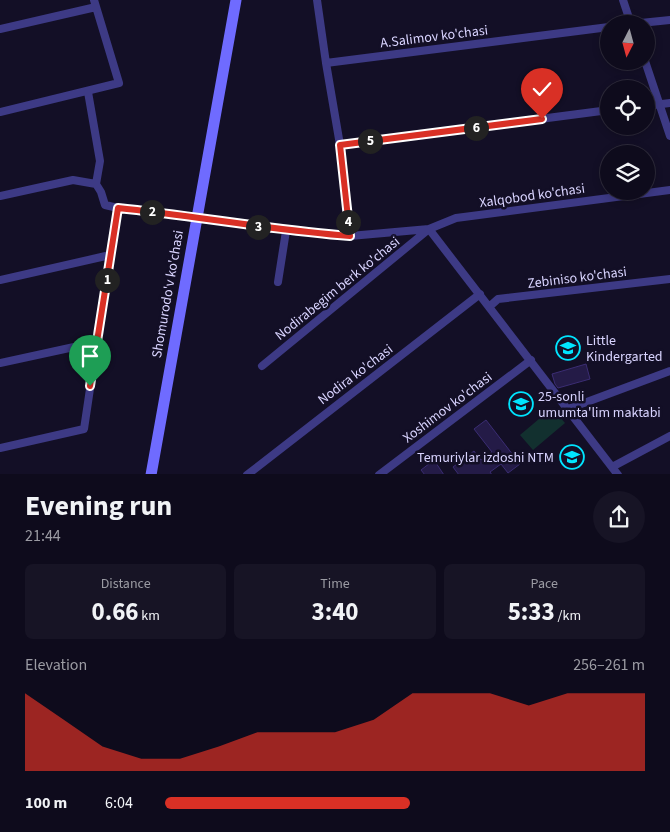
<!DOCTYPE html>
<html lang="en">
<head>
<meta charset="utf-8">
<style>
  :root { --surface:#0e0b1c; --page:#171425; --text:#f1f3f6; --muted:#9b9ba3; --line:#2e2b3b; --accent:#d93025 }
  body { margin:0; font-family:"Source Sans 3",sans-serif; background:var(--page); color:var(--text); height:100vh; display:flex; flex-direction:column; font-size:19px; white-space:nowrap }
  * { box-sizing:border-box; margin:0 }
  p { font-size:16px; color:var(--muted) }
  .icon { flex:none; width:28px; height:28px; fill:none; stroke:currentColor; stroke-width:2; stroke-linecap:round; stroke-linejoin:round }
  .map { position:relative; height:474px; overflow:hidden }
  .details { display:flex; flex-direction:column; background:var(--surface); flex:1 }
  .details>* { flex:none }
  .needle { width:32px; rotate:186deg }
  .tools { position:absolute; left:600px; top:15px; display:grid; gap:10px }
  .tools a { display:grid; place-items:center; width:55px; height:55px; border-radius:50%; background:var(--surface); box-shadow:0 2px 8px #0003,0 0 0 1px var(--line); font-size:25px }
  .pin { position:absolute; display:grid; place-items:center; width:42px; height:42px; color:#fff; margin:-51px -21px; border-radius:50% 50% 50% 0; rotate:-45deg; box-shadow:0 0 5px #0007 }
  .pin .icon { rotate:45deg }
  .km { position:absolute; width:25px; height:25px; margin:-12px; border-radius:50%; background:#222; color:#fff; font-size:14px; line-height:25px; text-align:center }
  .round { display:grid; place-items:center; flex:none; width:52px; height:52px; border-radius:26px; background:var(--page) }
  .head { display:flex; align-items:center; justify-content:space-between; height:85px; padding:0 25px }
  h1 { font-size:28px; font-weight:700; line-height:38px }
  .metrics { display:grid; grid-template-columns:repeat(3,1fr); gap:8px; height:85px; padding:5px 25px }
  .metrics div { display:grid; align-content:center; border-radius:8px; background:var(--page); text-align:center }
  .metrics b { font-size:25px; font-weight:700 }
  .metrics small { font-size:14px; font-weight:400 }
  .metrics p { font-size:14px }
  .chart { height:140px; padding:10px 25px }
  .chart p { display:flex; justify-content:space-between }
  .chart svg { width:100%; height:90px; margin-top:5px; fill:var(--accent); opacity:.7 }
  ul { padding:0 25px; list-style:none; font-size:16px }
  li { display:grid; grid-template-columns:80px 60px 1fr; align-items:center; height:38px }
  li i { height:12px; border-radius:6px; background:var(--accent) }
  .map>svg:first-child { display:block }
</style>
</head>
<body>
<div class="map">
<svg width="670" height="475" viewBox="0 0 670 475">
  <rect width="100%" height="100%" fill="#130f26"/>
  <path fill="#12302f" d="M552,408L565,423L533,450L520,435Z"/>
  <path fill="#241b47" stroke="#3b2d73" d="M586,364L590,379L558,388L555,384L552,374Z
    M486,420L520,464L508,473L501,464L490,472L492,475H459L453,467L474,451L481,460L492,452L474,429Z
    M434,460L444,475H425L421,470Z"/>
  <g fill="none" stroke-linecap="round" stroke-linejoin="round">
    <path stroke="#3d3a85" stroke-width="8" d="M317,0L326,63L609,27
      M623,0L631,24
      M631,24L670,20
      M0,29L96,7
      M645,61L670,136
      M326,63L340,145L609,110
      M88,92L100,161L96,184L101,192L105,205L118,208
      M646,106L670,103
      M0,112L119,83L94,0
      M340,145L350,236L429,229
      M0,196L73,180L96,184
      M429,229L618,475
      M0,280L110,255L118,208C196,216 272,230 350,236
      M278,282L286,231
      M489,307L498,299L670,279
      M0,363L97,342
      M262,366L429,229L456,218L670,190
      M568,409L670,371
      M0,448L84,429L110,255
      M612,467L670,436
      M247,475L480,294
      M379,475L531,360"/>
    <path stroke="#6f6bff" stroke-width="11" d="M151,475L236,0"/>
  </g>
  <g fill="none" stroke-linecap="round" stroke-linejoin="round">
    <g stroke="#fff" stroke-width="10">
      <path id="route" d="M90,386L118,208C196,216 272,230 350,236L340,145L542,119"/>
    </g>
    <use href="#route" stroke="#d93025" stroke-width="6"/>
  </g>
  <defs>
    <g id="school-ring" transform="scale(1.25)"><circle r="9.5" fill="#130f26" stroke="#00e5ff" stroke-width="1.5"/><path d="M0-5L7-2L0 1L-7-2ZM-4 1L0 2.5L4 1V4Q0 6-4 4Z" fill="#00e5ff"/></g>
  </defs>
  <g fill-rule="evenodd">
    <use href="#school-ring" x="568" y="348"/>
    <use href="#school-ring" x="521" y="404"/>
    <use href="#school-ring" x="572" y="457"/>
  </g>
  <g text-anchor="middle" stroke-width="5" stroke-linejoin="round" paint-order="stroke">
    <g font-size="14" fill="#d9d4ff" stroke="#130f26">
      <text transform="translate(434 36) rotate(-7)" y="5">A.Salimov ko'chasi</text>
      <text transform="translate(532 195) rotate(-8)" y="5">Xalqobod ko'chasi</text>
      <text transform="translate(577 277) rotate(-7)" y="5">Zebiniso ko'chasi</text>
      <text transform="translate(337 288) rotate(-39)" y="5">Nodirabegim berk ko'chasi</text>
      <text transform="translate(167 294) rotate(-80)" y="5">Shomurodo'v ko'chasi</text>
      <text transform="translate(355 374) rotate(-37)" y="5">Nodira ko'chasi</text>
      <text transform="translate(447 407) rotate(-37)" y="5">Xoshimov ko'chasi</text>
    </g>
    <g font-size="14" fill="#d9d4ff" stroke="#130f26" text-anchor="start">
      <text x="586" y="345">Little<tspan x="586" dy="16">Kindergarted</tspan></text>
      <text x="538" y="401">25-sonli<tspan x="538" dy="16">umumta'lim maktabi</tspan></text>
      <text x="554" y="462" text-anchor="end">Temuriylar izdoshi NTM</text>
    </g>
  </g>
</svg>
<div class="tools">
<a><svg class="needle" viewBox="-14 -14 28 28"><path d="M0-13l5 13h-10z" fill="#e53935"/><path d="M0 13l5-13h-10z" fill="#9b9ba3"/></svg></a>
<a><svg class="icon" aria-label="locate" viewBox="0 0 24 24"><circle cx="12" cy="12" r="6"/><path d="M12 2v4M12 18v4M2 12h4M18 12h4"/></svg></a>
<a><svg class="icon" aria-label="layers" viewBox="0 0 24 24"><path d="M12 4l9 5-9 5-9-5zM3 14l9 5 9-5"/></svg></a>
</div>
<div class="pin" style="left:90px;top:386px;background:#1e9e55"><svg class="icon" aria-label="arrive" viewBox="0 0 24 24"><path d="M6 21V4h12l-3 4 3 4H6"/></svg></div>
<div class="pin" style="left:542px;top:119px;background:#d93025"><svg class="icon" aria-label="check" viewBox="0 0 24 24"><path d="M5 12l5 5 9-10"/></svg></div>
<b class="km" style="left:107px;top:280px">1</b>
<b class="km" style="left:152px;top:212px">2</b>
<b class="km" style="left:258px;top:227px">3</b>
<b class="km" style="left:348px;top:222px">4</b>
<b class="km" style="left:370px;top:141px">5</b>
<b class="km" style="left:476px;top:128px">6</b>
</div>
<section class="details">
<div class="head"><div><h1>Evening run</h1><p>21:44</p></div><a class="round"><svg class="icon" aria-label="share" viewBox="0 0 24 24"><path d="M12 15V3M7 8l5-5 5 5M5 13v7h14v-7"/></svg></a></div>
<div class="metrics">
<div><p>Distance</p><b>0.66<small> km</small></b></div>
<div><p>Time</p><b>3:40</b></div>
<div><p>Pace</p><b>5:33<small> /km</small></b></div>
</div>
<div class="chart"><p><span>Elevation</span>256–261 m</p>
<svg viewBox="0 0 160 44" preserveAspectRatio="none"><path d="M0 44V6L10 19L20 32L30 38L40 38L50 32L60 25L70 25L80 25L90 19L100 6L110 6L120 6L130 12L140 6L150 6L160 6V44z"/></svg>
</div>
<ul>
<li><b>100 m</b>6:04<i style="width:51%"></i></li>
</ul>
</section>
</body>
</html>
